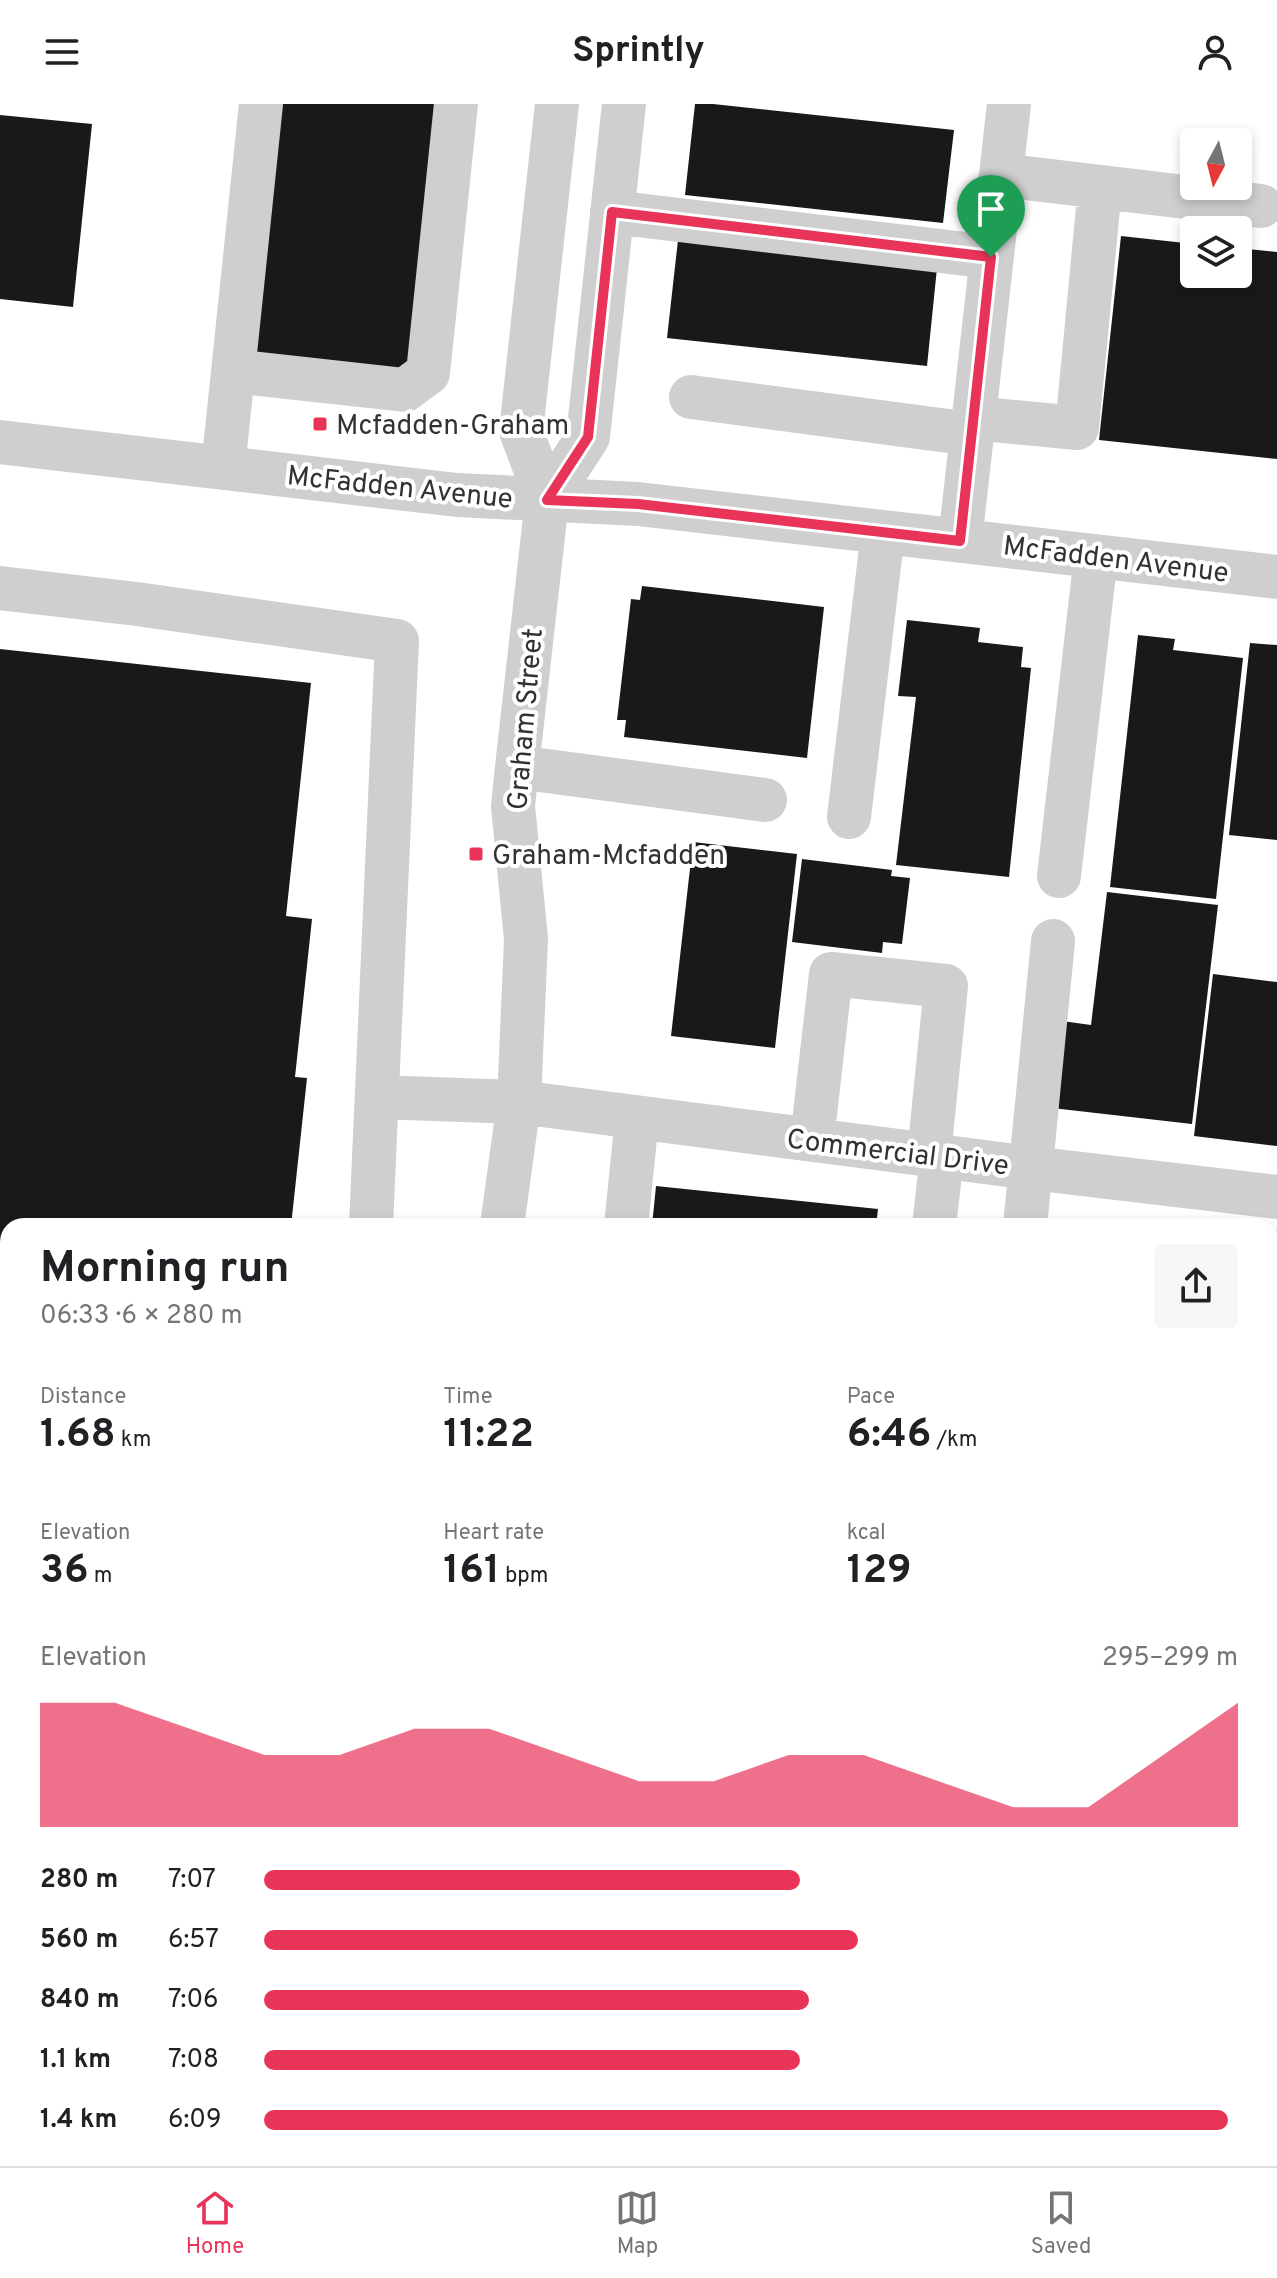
<!DOCTYPE html>
<html lang="en">
<head>
<meta charset="utf-8">
<style>
  :root { --surface:#fff; --page:#f6f6f6; --text:#202124; --muted:#757577; --line:#e0e0e0; --accent:#e83459 }
  body { margin:0; font-family:Overpass,sans-serif; background:var(--page); color:var(--text); height:100vh; display:flex; flex-direction:column; font-size:30px; white-space:nowrap }
  * { box-sizing:border-box; margin:0 }
  p { font-size:26px; color:var(--muted) }
  .icon { flex:none; width:44px; height:44px; fill:none; stroke:currentColor; stroke-width:2; stroke-linecap:round; stroke-linejoin:round }
  .map { position:relative; flex:1; overflow:hidden }
  .panel { position:absolute; left:0px; top:1114px; width:1278px; height:948px; display:flex; flex-direction:column; background:var(--surface); border-radius:24px 24px 0 0; box-shadow:0 4px 12px #0003 }
  .panel>* { flex:none }
  .needle { width:52px; rotate:187deg }
  .controls { position:absolute; left:1180px; top:24px; display:grid; gap:16px }
  .controls a { display:grid; place-items:center; width:72px; height:72px; border-radius:8px; background:var(--surface); box-shadow:0 4px 12px #0003; font-size:40px }
  .pin { position:absolute; display:grid; place-items:center; width:68px; height:68px; color:#fff; margin:-82px -34px; border-radius:50% 50% 50% 0; rotate:-45deg; box-shadow:0 0 8px #0007 }
  .pin .icon { rotate:45deg }
  .round { display:grid; place-items:center; flex:none; width:84px; height:84px; border-radius:8px; background:var(--page) }
  .overview { display:flex; align-items:center; justify-content:space-between; height:136px; padding:0 40px }
  h1 { font-size:44px; font-weight:700; line-height:60px }
  .stats { display:grid; grid-template-columns:repeat(3,1fr); gap:12px; height:136px; padding:8px 40px }
  .stats div { display:grid; align-content:center }
  .stats b { font-size:40px; font-weight:700 }
  .stats small { font-size:22px; font-weight:400 }
  .stats p { font-size:22px }
  .chart { height:224px; padding:16px 40px }
  .chart p { display:flex; justify-content:space-between }
  .chart svg { width:100%; height:144px; margin-top:8px; fill:var(--accent); opacity:.7 }
  ul { padding:0 40px; list-style:none; font-size:26px }
  li { display:grid; grid-template-columns:128px 96px 1fr; align-items:center; height:60px }
  li i { height:20px; border-radius:10px; background:var(--accent) }
  header { display:flex; justify-content:space-between; align-items:center; height:104px; padding:0 40px; background:var(--surface); font-size:36px; font-weight:700 }
  .tab-bar { display:flex; justify-content:space-around; align-items:center; height:112px; border-top:2px solid var(--line); background:var(--surface); font-size:22px; color:var(--muted) }
  .tab-bar a { display:grid; justify-items:center; gap:4px }
  .tab-bar .on { color:var(--accent) }
  .map>svg:first-child { display:block }
</style>
</head>
<body>
<header><svg class="icon" aria-label="menu" viewBox="0 0 24 24"><path d="M4 6h16M4 12h16M4 18h16"/></svg>Sprintly<svg class="icon" aria-label="person" viewBox="0 0 24 24"><circle cx="12" cy="8" r="4"/><path d="M4 21q1-7 8-7t8 7"/></svg></header>
<div class="map">
<svg width="1277" height="2062" viewBox="0 0 1277 2062">
  <rect width="100%" height="100%" fill="#fff"/>
  <path fill="#191919" d="M282,0H436L408,271L254,254Z
    M695,0H713L954,26L943,119L685,91Z
    M0,11L92,20L73,203L0,195Z
    M1121,132L1194,140V170H1238V144L1277,148V355L1099,336Z
    M678,136L937,164L927,262L667,234Z
    M642,482L824,503L807,654L624,633L626,616H617L631,495L640,496Z
    M907,516L980,524L978,538L1023,543L1021,563L1031,564L1009,773L896,761L916,593L898,592Z
    M1138,531L1175,535L1173,546L1243,554L1216,795L1110,783Z
    M1250,539L1277,541V736L1229,731Z
    M0,545L311,579L286,812L312,815L295,973L307,974L291,1122H8V1332L0,1331Z
    M693,738L797,750L775,944L671,932Z
    M802,755L892,766L891,772L910,774L902,840L883,838L882,849L792,838Z
    M1107,788L1218,801L1192,1020L1052,1004L1062,917L1091,921Z
    M1213,870L1277,878V1042L1194,1032Z
    M656,1082L878,1105L876,1122H652Z
    M1270,1152L1277,1153V1293L1270,1292Z
    M1270,1388L1277,1389V1614H1270Z
    M0,1552L8,1553V2054H193L192,2062H0Z
    M1270,1734L1277,1735V1962L1270,1961Z
    M1270,1968L1277,1969V2062H1226L1227,2054H1270Z
    M658,2054H763L762,2062H711L658,2056Z"/>
  <g fill="none" stroke-linecap="round" stroke-linejoin="round">
    <path stroke="#cfcfcf" stroke-width="44" d="M1001,71L1261,102
      M612,108L991,153
      M233,267L405,286L428,269L456,0
      M691,293L971,330
      M973,314L1077,324L1100,83
      M0,338L457,391L638,400L1277,473
      M223,364L261,0
      M547,396L521,327L557,0
      M960,437L1009,0
      M0,484L137,500L397,537L371,1122
      M517,663L765,696
      M849,713L883,428
      M1059,772L1096,452
      M377,993L519,998L1031,1064L1277,1093
      M812,1036L831,870L946,882L929,1051
      M502,1122L519,998L526,835L513,702L517,663L547,396L588,333L624,0
      M626,1122L637,1014
      M934,1122L942,1053
      M1025,1122L1053,837
      M0,1378L8,1379
      M0,1493L8,1494
      M1270,1665L1277,1666
      M253,2062L254,2054
      M392,2062L393,2054
      M878,2062L879,2054
      M937,2062L938,2054"/>
  </g>
  <g fill="none" stroke-linecap="round" stroke-linejoin="round">
    <g stroke="#fff" stroke-width="16">
      <path id="route" d="M612,108L991,153L960,437L638,400L547,396L588,333Z"/>
    </g>
    <use href="#route" stroke="#e83459" stroke-width="10"/>
  </g>
  <g fill="#e83459" stroke="#fff" stroke-width="3">
    <rect x="312" y="312" width="16" height="16" rx="4"/>
    <rect x="468" y="742" width="16" height="16" rx="4"/>
  </g>
  <g text-anchor="middle" stroke-width="8" stroke-linejoin="round" paint-order="stroke">
    <g font-size="28" fill="#323232" stroke="#fff" text-anchor="start">
      <text x="336" y="330">Mcfadden-Graham</text>
      <text x="492" y="760">Graham-Mcfadden</text>
    </g>
    <g font-size="28" fill="#323232" stroke="#fff">
      <text transform="translate(400 382) rotate(6)" y="10">McFadden Avenue</text>
      <text transform="translate(1116 454) rotate(7)" y="10">McFadden Avenue</text>
      <text transform="translate(524 615) rotate(-85)" y="10">Graham Street</text>
      <text transform="translate(898 1047) rotate(7)" y="10">Commercial Drive</text>
    </g>
  </g>
</svg>
<div class="controls">
<a><svg class="needle" viewBox="-14 -14 28 28"><path d="M0-13l5 13h-10z" fill="#e53935"/><path d="M0 13l5-13h-10z" fill="#757577"/></svg></a>
<a><svg class="icon" aria-label="layers" viewBox="0 0 24 24"><path d="M12 4l9 5-9 5-9-5zM3 14l9 5 9-5"/></svg></a>
</div>
<div class="pin" style="left:991px;top:153px;background:#1e9e55"><svg class="icon" aria-label="arrive" viewBox="0 0 24 24"><path d="M6 21V4h12l-3 4 3 4H6"/></svg></div>
<section class="panel">
<div class="overview"><div><h1>Morning run</h1><p>06:33 · 6 × 280 m</p></div><a class="round"><svg class="icon" aria-label="share" viewBox="0 0 24 24"><path d="M12 15V3M7 8l5-5 5 5M5 13v7h14v-7"/></svg></a></div>
<div class="stats">
<div><p>Distance</p><b>1.68<small> km</small></b></div>
<div><p>Time</p><b>11:22</b></div>
<div><p>Pace</p><b>6:46<small> /km</small></b></div>
</div>
<div class="stats">
<div><p>Elevation</p><b>36<small> m</small></b></div>
<div><p>Heart rate</p><b>161<small> bpm</small></b></div>
<div><p>kcal</p><b>129</b></div>
</div>
<div class="chart"><p><span>Elevation</span>295–299 m</p>
<svg viewBox="0 0 160 44" preserveAspectRatio="none"><path d="M0 44V6L10 6L20 14L30 22L40 22L50 14L60 14L70 22L80 30L90 30L100 22L110 22L120 30L130 38L140 38L150 22L160 6V44z"/></svg>
</div>
<ul>
<li><b>280 m</b>7:07<i style="width:55%"></i></li>
<li><b>560 m</b>6:57<i style="width:61%"></i></li>
<li><b>840 m</b>7:06<i style="width:56%"></i></li>
<li><b>1.1 km</b>7:08<i style="width:55%"></i></li>
<li><b>1.4 km</b>6:09<i style="width:99%"></i></li>
</ul>
</section>
</div>
<nav class="tab-bar">
<a class="on"><svg class="icon" aria-label="home" viewBox="0 0 24 24"><path d="M3 11l9-7 9 7M6 9v11h12V9"/></svg>Home</a>
<a><svg class="icon" aria-label="map" viewBox="0 0 24 24"><path d="M3 6l6-2 6 2 6-2v14l-6 2-6-2-6 2zM9 4v14M15 6v14"/></svg>Map</a>
<a><svg class="icon" aria-label="saved" viewBox="0 0 24 24"><path d="M7 4h10v16l-5-4-5 4z"/></svg>Saved</a>
</nav>
</body>
</html>
